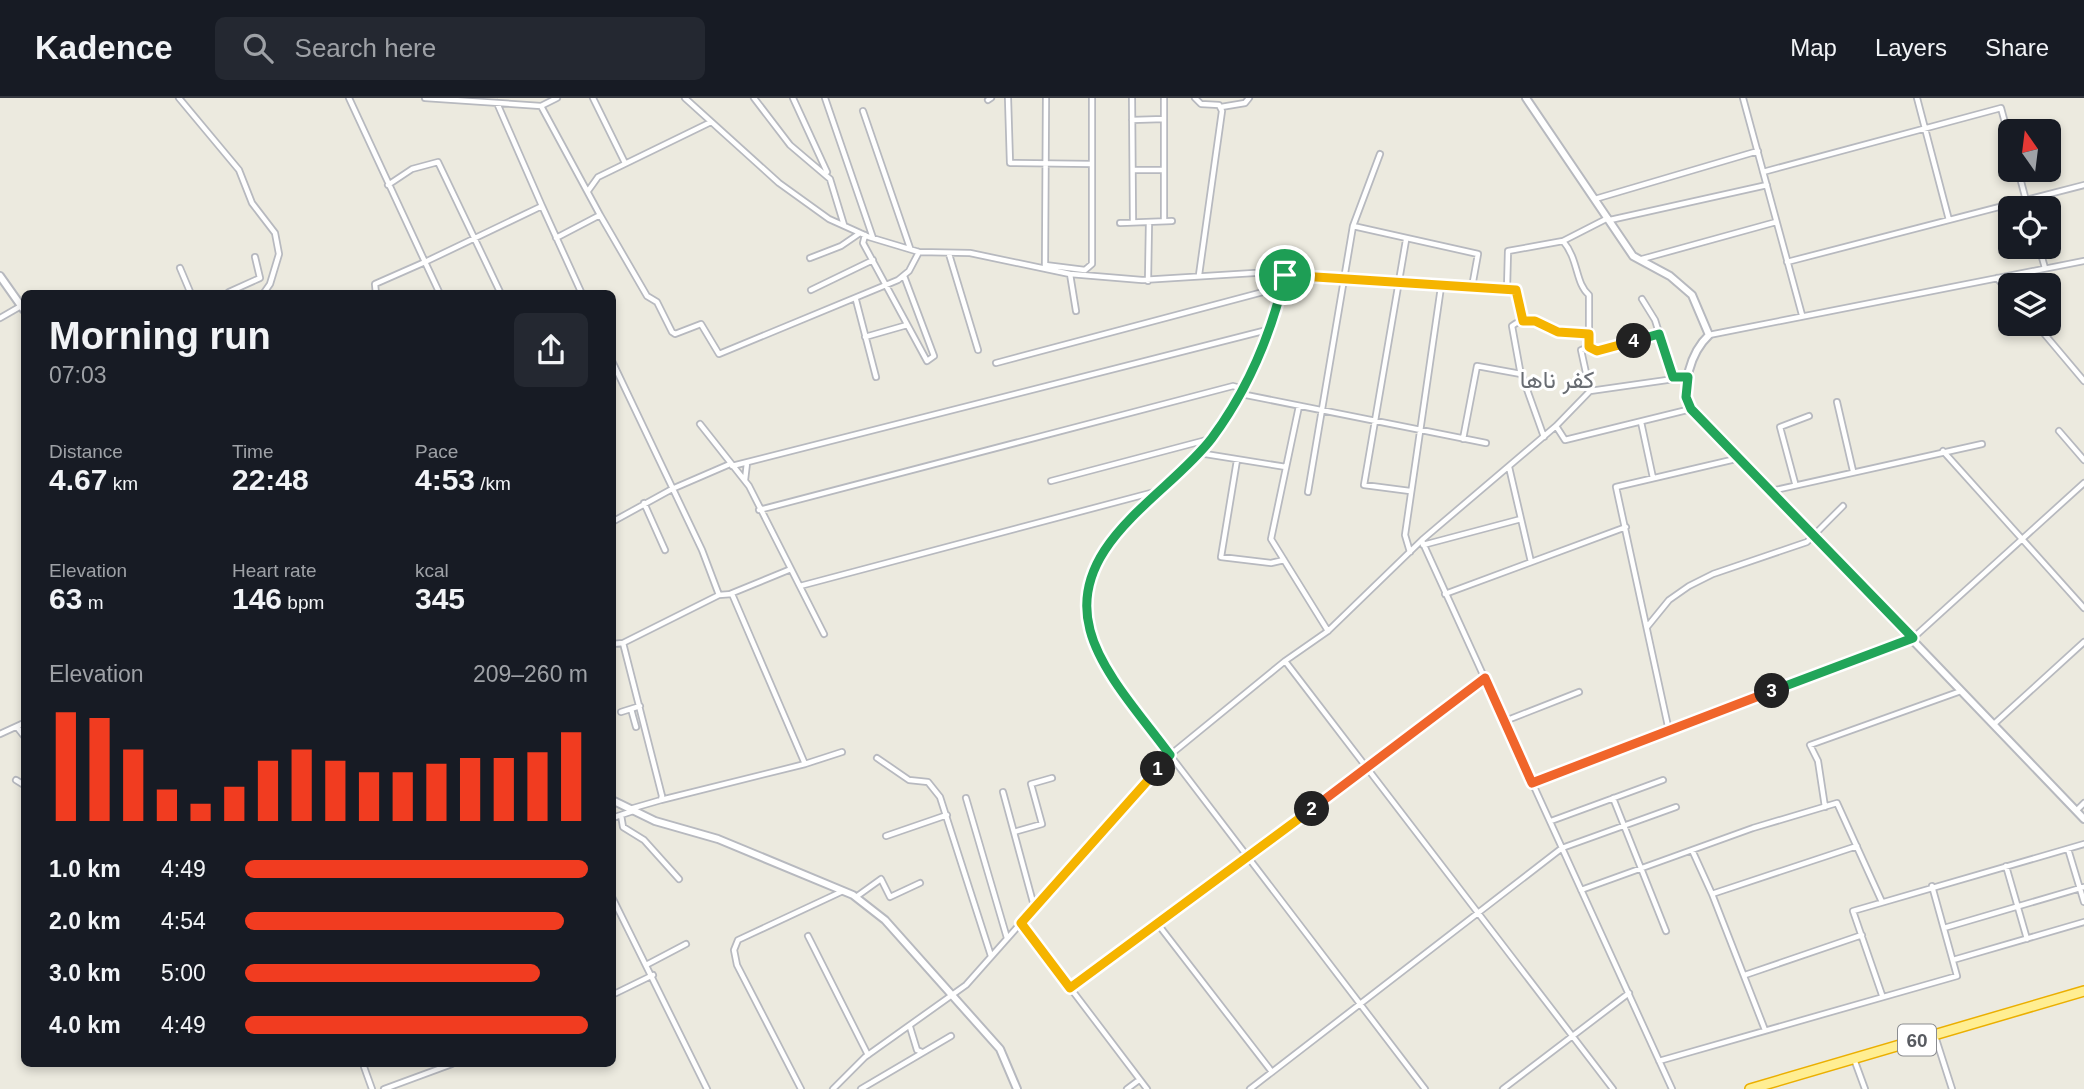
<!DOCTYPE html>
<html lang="en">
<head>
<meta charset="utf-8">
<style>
  :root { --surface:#171b24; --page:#242831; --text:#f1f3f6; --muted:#9ea1a6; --line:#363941; --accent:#f13c20 }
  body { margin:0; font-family:Helvetica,Vazirmatn,sans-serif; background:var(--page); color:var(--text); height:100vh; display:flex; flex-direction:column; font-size:26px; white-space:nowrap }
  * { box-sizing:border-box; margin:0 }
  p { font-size:23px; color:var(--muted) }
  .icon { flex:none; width:38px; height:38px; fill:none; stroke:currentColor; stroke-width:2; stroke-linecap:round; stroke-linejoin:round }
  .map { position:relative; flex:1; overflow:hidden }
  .sheet { position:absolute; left:21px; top:192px; width:595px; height:777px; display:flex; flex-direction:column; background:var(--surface); border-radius:10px; box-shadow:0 4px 10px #0003 }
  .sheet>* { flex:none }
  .needle { width:46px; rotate:346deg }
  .controls { position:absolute; left:1998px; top:21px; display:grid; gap:14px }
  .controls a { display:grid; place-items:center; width:63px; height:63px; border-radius:10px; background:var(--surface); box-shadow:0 4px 10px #0003; font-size:35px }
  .pin { position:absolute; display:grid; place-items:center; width:60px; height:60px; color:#fff; margin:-30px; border:4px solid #fff; border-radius:50%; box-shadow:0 2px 7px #0007 }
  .km { position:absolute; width:35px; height:35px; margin:-18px; border-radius:50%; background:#222; color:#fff; font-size:19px; line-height:35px; text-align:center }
  .round { display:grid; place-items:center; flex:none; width:74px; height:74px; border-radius:10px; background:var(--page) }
  .headline { display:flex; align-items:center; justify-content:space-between; height:119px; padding:0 28px }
  h1 { font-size:38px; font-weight:700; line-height:52px }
  .stats { display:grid; grid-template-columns:repeat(3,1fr); gap:10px; height:119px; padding:7px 28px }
  .stats div { display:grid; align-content:center }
  .stats b { font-size:30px; font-weight:700 }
  .stats small { font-size:19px; font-weight:400 }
  .stats p { font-size:19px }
  .chart { height:196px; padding:14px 28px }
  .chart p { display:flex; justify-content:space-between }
  .chart svg { width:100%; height:126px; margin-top:7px; stroke:var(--accent); stroke-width:6 }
  ul { padding:0 28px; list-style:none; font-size:23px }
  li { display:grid; grid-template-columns:112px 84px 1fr; align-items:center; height:52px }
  li i { height:18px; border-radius:9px; background:var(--accent) }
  header { display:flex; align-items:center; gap:42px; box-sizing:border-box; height:98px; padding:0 35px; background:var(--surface); border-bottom:2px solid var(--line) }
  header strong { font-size:33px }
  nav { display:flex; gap:38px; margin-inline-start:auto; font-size:24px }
  .search { width:490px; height:63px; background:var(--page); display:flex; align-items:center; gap:18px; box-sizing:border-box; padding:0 24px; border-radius:10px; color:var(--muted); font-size:26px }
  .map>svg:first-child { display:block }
</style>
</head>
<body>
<header>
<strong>Kadence</strong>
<div class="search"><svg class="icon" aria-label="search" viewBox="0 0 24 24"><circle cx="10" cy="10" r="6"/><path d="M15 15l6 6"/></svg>Search here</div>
<nav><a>Map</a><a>Layers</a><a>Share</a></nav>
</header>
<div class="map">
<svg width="2084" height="991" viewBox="0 0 2084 991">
  <rect width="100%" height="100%" fill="#eceadf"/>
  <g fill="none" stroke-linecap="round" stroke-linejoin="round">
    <g stroke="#b7b9bf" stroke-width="8">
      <path id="minor" d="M179,0L239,72L252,105L275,135L279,156L270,186L263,196
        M349,0L425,164L542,108L582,196
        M425,0L541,8
        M557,0L541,8L600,117
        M593,0L625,65
        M685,0L779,85L829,121L869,139L919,154L970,155L1070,176L1142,182L1270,174L1516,192L1523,223
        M754,0L790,47L830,81L844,127
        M793,0L827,74
        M825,0L873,140
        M1008,0L1010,65L1092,66
        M1132,0L1133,124
        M1164,0V123
        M1195,0L1201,6L1219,7L1222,13L1199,177
        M1743,0L1802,217
        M1917,0L1949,122
        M988,2L991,0
        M497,5L542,108
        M1221,9L1245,5L1249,0
        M863,13L910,150
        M1132,22L1164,21
        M1133,72H1164
        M2018,72L2028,110
        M1763,74L2001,10L2011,47
        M388,87L412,71L438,64L501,196
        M588,93L598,79L711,24
        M1595,101L1758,53
        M1610,122L1767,87
        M1120,125L1172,123
        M1353,128L1478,156L1472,189
        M865,137L863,145L927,263L934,258L904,178
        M556,140L600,117L647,198L657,204L672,234L675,236L701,226L719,256L898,182L909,173L919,154
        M1406,142L1364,387L1410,393
        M1563,143C1579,162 1575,185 1589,197V236
        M2039,149L2045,170
        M949,156L978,252
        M810,160L841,148L860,135
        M1642,161L1776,124
        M1787,164L2084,87
        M1045,167L1085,172L1092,166V0
        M1045,167L1046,0
        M180,170L191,196
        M1070,176L1076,213
        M1285,177L1272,231L1245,291L1199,355L1113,438L1094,472L1087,503L1090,533L1112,578L1170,657L1425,991
        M1997,180L2011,196
        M1148,183L1149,124
        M1507,191L1508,153L1563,143L1608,120
        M811,192L873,162
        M229,194L260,180L255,159
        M376,196L375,186L425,164L440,196
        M1642,201L1655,222L1673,279
        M856,202L876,279
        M0,220L21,208
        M2036,226L2084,283
        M1709,237L2084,163
        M865,239L907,227
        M1589,249L1581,252L1590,293
        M612,263L702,452L719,497
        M996,265L1282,189
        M1241,296L1486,345
        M1837,304L1853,373
        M1299,308L1271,441L1328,533
        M1641,324L1653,380
        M700,326L749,388L824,536
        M1556,328L1565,342L1691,311
        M2059,333L2084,362
        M1544,339L1520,272L1512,228C1530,214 1543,231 1560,234C1570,236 1580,235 1589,236V249L1597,253L1659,236
        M1463,341L1477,268L1521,276
        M1943,353L2084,510
        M1199,355L1286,369
        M1237,362L1221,459L1271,465L1284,462
        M732,368L1271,231
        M1509,369L1531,464
        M745,382L747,365
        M1051,383L1210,341
        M1795,385L1780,329L1809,318
        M1771,393L1982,346
        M1308,394L1353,128L1380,56
        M644,405L665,452
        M759,412L1233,288L1244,291
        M612,424L672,391L730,366
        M1422,443L1672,991
        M1423,447L1521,421
        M1410,454L1405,437L1441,189
        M800,488L1158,393
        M730,496L791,471
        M1445,496L1626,429
        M1647,529L1669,502L1689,488L1713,476L1807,444L1843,408
        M623,545L662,698L661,702L630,711
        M612,546L623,545L719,497L732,496L805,666L661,702
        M1285,563L1613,991
        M631,611L636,629
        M621,614L640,608
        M1505,623L1579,594
        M1994,626L2084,544
        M17,629L24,638
        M1669,633L1616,389L1740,360
        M0,636L24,625
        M877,660L909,682L928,684L940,699L991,858
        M805,666L842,654
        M16,682L24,687
        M1532,685L1913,540L2084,385
        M1003,694L1034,808
        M966,700L1007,840
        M1613,700L1666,833
        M1825,709L1818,663L1810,647L1961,593
        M2076,713L2084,705
        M621,717L623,729L644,742L679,781
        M612,720L633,713
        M1551,723L1663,682
        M1014,734L1042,726L1031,686L1052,680
        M886,738L947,717
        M2068,751L2084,804
        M1692,752L1712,796
        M2006,768L2027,841
        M1581,792L1753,730L1837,705L1882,804
        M612,799L707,991
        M856,799L881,781L890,799L920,785
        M1021,825L1147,991
        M1157,825L1272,974
        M1944,830L2084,789
        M808,838L868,957
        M1953,862L2084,824
        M648,866L686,846
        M1745,877L1862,837
        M1070,890L1249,760L1485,580
        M612,897L653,877
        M1882,897L1853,813L2084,746
        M910,929L917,952L922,954
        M1765,932L1712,796L1857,748
        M1935,938L1952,991
        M1854,961L1865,991
        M1659,963L1957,878L1932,788
        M363,966L372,991
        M384,991L452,966
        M801,991L737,867L734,852L738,842L843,793
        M833,991L865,959L966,887L1170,657L1285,563L1328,533L1422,442L1556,328L1590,293L1688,279
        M861,991L951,938
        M1127,991L1139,982
        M1250,991L1562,750L1676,709
        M1503,991L1629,895"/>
    </g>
    <g stroke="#b7b9bf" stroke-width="10">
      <path id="tertiary" d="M1526,0L1633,158L1670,178L1692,197L1709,237C1691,254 1680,289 1691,311L2084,721
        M0,178L24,212
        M612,702L655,723L718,741L853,797L885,822L1000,951L1017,991"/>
    </g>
    <g stroke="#ebaf00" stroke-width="12">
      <path id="trunk" d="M1750,991L2084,893"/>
    </g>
    <use href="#minor" stroke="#fff" stroke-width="4.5"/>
    <use href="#tertiary" stroke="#fff" stroke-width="6"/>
    <use href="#trunk" stroke="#ffee92" stroke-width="9"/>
  </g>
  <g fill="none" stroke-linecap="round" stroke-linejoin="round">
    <g stroke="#fff" stroke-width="14">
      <path id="split-1" d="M1158,671L1170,657C1144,621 1101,575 1090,532C1067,446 1169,397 1212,340C1249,290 1271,237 1285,177"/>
    </g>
    <g stroke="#fff" stroke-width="14">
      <path id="split-2" d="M1158,671L1021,825L1070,890L1312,711"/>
    </g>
    <g stroke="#fff" stroke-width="14">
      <path id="split-3" d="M1312,711L1485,580L1532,685L1772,593"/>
    </g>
    <g stroke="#fff" stroke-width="14">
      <path id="split-4" d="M1634,243L1659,236L1673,279H1688L1686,299L1691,311L1913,540L1772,593"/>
    </g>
    <g stroke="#fff" stroke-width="14">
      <path id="split-5" d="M1285,177L1516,192L1523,223H1535L1558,234L1589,236V249L1597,253L1634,243"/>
    </g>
    <use href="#split-1" stroke="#22a559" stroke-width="9"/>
    <use href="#split-2" stroke="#f5b400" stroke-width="9"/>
    <use href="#split-3" stroke="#f0652b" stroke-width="9"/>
    <use href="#split-4" stroke="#22a559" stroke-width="9"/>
    <use href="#split-5" stroke="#f5b400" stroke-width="9"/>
  </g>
  <g text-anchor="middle" stroke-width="6" stroke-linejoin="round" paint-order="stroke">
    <rect fill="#fff" stroke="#8a8c90" stroke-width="2" x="1898" y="926.5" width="38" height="31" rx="5"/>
    <g font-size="19" font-weight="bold" fill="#585b61">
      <text x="1917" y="949">60</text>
    </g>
    <g font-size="24" fill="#696d73" stroke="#fff">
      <text x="1557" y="290">كفر ناها</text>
    </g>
  </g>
</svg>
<div class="controls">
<a><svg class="needle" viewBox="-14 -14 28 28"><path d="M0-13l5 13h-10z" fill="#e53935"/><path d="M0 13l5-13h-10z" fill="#9ea1a6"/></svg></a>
<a><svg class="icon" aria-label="locate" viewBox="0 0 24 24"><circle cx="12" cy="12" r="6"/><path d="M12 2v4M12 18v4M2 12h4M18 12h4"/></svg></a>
<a><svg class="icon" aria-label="layers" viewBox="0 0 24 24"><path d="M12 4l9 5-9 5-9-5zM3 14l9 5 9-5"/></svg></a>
</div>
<div class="pin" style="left:1285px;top:177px;background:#1e9e55"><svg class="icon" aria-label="arrive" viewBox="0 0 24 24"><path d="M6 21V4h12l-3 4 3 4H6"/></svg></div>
<b class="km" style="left:1158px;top:671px">1</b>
<b class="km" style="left:1312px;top:711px">2</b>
<b class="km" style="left:1772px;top:593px">3</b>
<b class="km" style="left:1634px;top:243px">4</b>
<section class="sheet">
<div class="headline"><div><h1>Morning run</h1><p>07:03</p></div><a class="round"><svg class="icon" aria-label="share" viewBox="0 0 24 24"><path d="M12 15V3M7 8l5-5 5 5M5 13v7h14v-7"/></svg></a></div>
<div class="stats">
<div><p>Distance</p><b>4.67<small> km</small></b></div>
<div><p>Time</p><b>22:48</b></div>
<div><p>Pace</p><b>4:53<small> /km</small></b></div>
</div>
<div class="stats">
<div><p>Elevation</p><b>63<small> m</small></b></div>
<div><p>Heart rate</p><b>146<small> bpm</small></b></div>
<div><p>kcal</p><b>345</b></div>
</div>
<div class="chart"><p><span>Elevation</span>209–260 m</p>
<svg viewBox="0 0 160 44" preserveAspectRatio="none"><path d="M5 44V6M15 44V8M25 44V19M35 44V33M45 44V38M55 44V32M65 44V23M75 44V19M85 44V23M95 44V27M105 44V27M115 44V24M125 44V22M135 44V22M145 44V20M155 44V13"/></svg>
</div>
<ul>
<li><b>1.0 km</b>4:49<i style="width:100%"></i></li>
<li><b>2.0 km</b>4:54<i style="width:93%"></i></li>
<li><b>3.0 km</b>5:00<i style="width:86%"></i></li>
<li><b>4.0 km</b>4:49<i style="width:100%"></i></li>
</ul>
</section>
</div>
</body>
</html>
